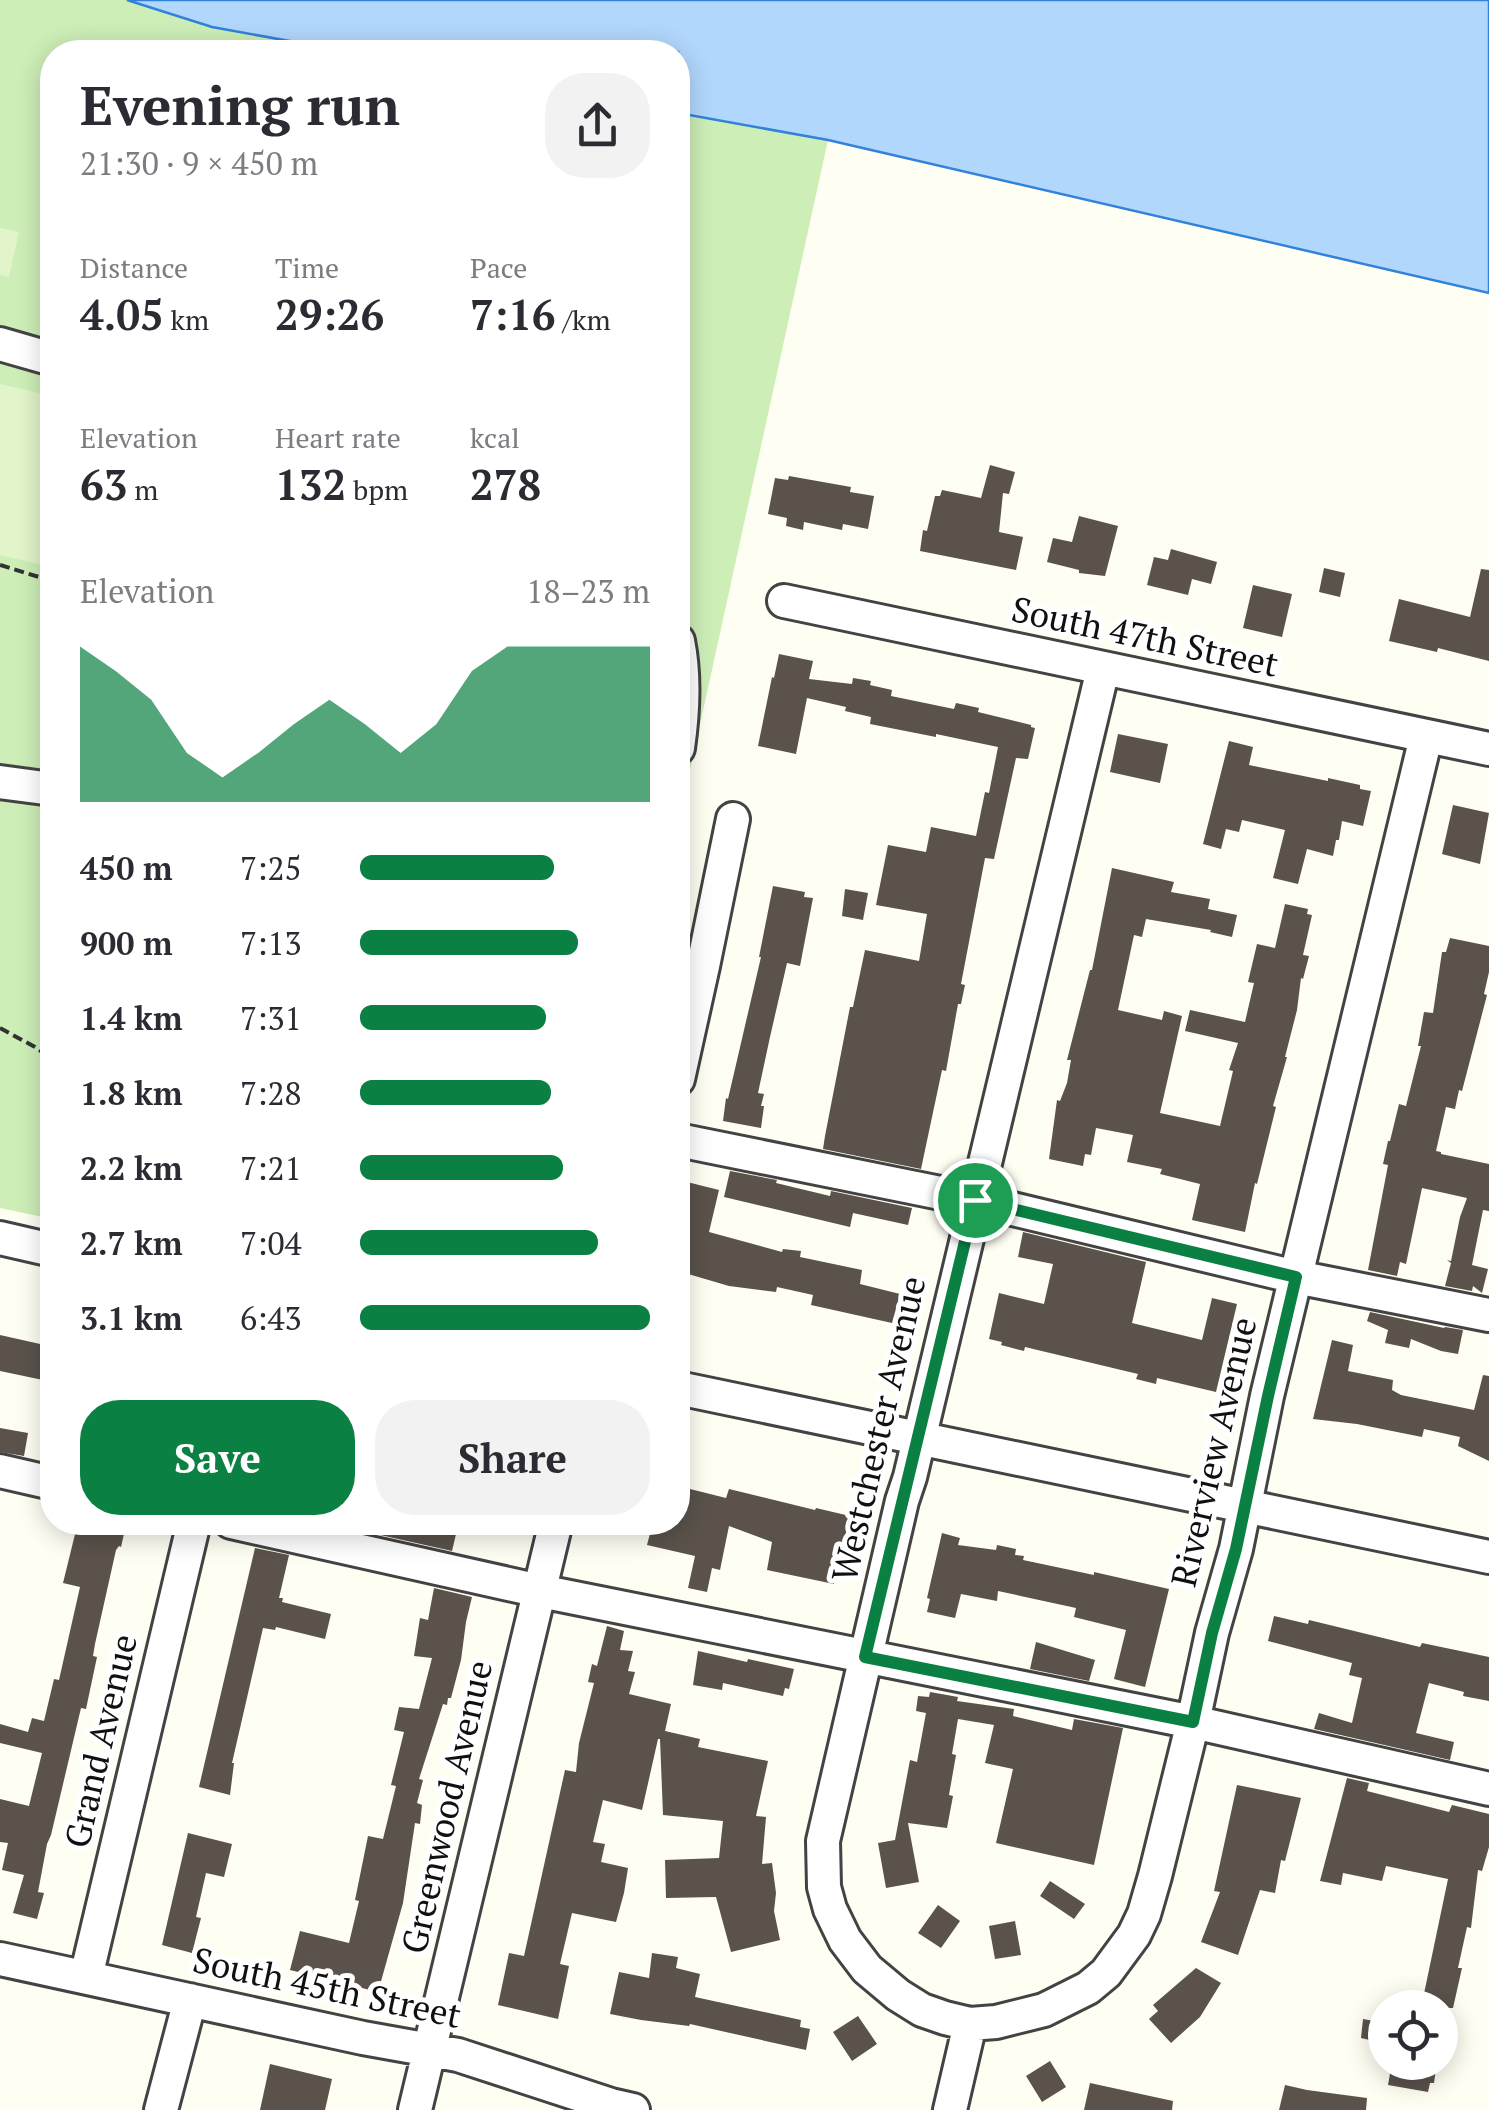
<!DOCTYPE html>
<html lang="en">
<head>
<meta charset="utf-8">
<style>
  :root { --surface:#fff; --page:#f2f2f3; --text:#2b2b33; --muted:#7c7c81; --accent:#0b8043 }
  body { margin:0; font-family:"PT Serif",serif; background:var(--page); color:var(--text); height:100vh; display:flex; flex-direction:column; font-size:38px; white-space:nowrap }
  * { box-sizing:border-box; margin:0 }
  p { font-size:32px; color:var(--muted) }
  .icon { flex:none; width:55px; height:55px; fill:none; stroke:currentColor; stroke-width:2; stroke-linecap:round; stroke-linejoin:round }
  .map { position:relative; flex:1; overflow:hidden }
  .details { position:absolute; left:40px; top:40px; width:650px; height:1495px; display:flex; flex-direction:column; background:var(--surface); border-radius:40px; box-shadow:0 5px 25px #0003 }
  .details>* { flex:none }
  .tools { position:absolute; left:1368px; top:1990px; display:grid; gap:20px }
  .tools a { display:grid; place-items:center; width:90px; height:90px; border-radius:50%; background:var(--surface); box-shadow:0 5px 25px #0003; font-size:50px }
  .pin { position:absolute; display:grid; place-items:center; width:85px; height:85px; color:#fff; margin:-42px; border:5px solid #fff; border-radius:50%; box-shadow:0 2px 10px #0007 }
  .round { display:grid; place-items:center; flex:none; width:105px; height:105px; border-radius:40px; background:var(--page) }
  .headline { display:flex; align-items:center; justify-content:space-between; height:170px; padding:0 40px }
  h1 { font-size:55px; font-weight:700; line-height:75px }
  .metrics { display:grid; grid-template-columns:repeat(3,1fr); gap:15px; height:170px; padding:10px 40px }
  .metrics div { display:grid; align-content:center }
  .metrics b { font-size:42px; font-weight:700 }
  .metrics small { font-size:28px; font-weight:400 }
  .metrics p { font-size:28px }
  .chart { height:280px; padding:20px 40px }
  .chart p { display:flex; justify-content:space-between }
  .chart svg { width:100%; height:180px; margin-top:10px; fill:var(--accent); opacity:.7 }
  .cta { display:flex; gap:20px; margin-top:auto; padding:20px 40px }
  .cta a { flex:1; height:115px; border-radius:40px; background:var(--accent); color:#fff; font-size:40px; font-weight:700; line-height:115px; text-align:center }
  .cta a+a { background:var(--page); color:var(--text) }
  ul { padding:0 40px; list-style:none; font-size:32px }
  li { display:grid; grid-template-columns:160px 120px 1fr; align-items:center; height:75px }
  li i { height:25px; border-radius:12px; background:var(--accent) }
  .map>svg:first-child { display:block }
</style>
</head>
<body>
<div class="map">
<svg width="1489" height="2110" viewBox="0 0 1489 2110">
  <rect width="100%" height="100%" fill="#fffef3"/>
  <path fill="#cdeeb7" d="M0,0H127L212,27L350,52H52V1219L0,1208Z
    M678,113L828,140L678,825Z"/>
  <path fill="#e1f4ca" d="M0,228L19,232L9,277L0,275Z
    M0,384L52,396V567L0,555Z"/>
  <path fill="#b2d7fc" stroke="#3282da" stroke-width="2.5" d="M127,0H1489V293L828,140L678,113V52H350L212,27Z"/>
  <path fill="#5a524b" d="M990,465L1015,472L1009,494L1003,493L999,532L1023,537L1016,570L920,551L923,530L927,531L935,496H940L942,490L981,498Z
    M789,476L851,487L850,492L874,496L868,529L843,524L842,530L804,522L803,530L786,526L787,518L768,514L775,478L788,480Z
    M1079,516L1118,526L1105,576L1079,573V570L1047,562L1053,538L1072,542Z
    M1171,549L1217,562L1211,584L1192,579L1188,595L1147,585L1154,557L1168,560Z
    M1324,568L1345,573L1340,597L1319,592Z
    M1481,569L1489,570V661L1438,648L1437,652L1389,641L1399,599L1470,617Z
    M1253,585L1292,594L1282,637L1243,628Z
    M779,654L813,661L809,679L852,684L853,678L871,681L870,685L892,690L891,696L954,709L956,703L979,708L978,712L1031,725V727L1035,728L1028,759L1016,758L994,859L985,858L961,984L965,985L961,1004H958L946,1071L942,1070L921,1169L823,1149L825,1136L850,1007H853L865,950L919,961L927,914L876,905L888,845L926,852L931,827L976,836L985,792L989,793L998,747L936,734V737L870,724L871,717L845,711L846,707L807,698L796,754L758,746L772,677L774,678Z
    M1118,734L1168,744L1160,783L1110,772Z
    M1229,741L1253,747L1249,765L1328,781V778L1360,785V789L1371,791L1363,826L1342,821L1339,840H1336L1333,856L1307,849L1298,884L1273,878L1285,830L1242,820L1239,832L1226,829L1221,849L1203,844Z
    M1453,805L1489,813L1480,864L1442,854Z
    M1112,868L1174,882L1171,892L1210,899L1208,909L1237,915L1232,937L1210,932L1211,930L1146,919L1142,937L1134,935L1118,1010L1162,1020L1164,1011L1182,1016L1160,1113L1220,1126L1233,1071L1229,1070L1238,1043L1185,1031L1190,1010L1245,1022L1254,983L1248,982L1257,944L1275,948L1285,904L1308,909L1307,914L1312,915L1303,955L1309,956L1303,979L1301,978L1297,1010L1285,1057H1287L1273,1106L1276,1107L1257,1184L1255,1183L1245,1232L1192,1220L1200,1184L1160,1174L1162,1169L1127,1162L1133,1135L1096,1128L1091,1155L1085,1154L1083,1166L1049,1159L1057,1100L1060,1101L1067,1083L1071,1060H1067L1090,970H1092Z
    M773,886L805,892L804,897L813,898L800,966L787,963L770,1037L758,1093L764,1094L761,1106H764L761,1128L723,1121L726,1098L728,1099L761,957H759Z
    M845,889L868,893L863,920L842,916Z
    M1450,938L1489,946V972L1484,994L1487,995L1462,1091L1459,1090L1455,1109L1446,1107L1436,1151L1441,1152V1154L1489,1164V1211L1483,1210L1472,1265L1488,1269L1482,1293L1473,1286L1472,1291L1445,1286L1451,1263L1447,1260L1451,1261L1460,1217L1467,1198L1422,1188L1406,1264L1400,1262L1397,1276L1368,1270L1388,1165L1383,1164L1388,1141H1390L1399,1104L1406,1106L1421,1046H1418L1424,1012L1433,1013L1442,952H1446Z
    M730,1171L777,1180L776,1183L830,1196L831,1191L912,1208L908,1225L853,1213L850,1227L724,1197Z
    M687,1182L719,1190L709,1232L782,1252L783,1249L801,1251L800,1257L862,1270L860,1284L900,1294L892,1323L811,1305L813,1295L777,1287L776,1292L729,1286L678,1271V1200L681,1183L686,1185Z
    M1023,1232L1146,1262L1132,1323L1202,1340L1212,1298L1237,1304L1216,1392L1157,1378L1156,1384L1136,1379L1138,1374L1025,1347L1024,1351L1001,1345L1002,1342L989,1339L999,1293L1044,1304L1053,1264L1018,1257Z
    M1370,1312L1444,1328L1445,1327L1463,1330L1458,1354L1441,1351L1411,1339L1409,1348L1385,1343L1388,1330L1367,1321Z
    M0,1335L49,1346L43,1380L0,1371Z
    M1332,1340L1353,1345L1348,1371L1393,1380L1392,1390L1401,1395L1474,1410L1483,1375L1489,1376V1461L1458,1446L1460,1437L1424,1429L1422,1437L1357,1424L1313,1419Z
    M0,1428L28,1433L24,1456L0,1452Z
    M678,1486L726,1498L729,1489L815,1510L816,1508L850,1516L834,1584L767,1570L772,1542L729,1526L720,1570L712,1568L707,1592L688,1588L695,1556L647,1545L653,1522H678Z
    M78,1522H115L126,1525L121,1547L119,1546L116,1550L95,1644L93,1656L97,1657L86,1709L81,1708L51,1835L47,1844L38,1892L44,1893L37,1919L13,1913L24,1875L2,1870L8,1843L0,1842V1799L29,1806L42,1753L0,1743V1724L28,1732L32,1718L44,1721L54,1679L59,1680L80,1587L63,1583Z
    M340,1522H407L456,1534L452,1551L340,1526Z
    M942,1533L960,1538L958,1545L996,1550L997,1545L1016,1549L1015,1555L1024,1556L1023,1560L1094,1575V1572L1169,1589L1145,1687L1114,1679L1126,1630L1074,1617L1076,1608L998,1591L997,1601L961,1594L955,1618L927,1612L930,1599L927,1598Z
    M255,1548L289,1555L279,1598H283L282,1602L331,1614L325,1639L276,1627L275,1630L263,1628L232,1763H234L230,1795L199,1787Z
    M434,1588L472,1597L466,1622L461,1660L451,1698H448L447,1705L443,1704L419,1779L423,1780L417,1803L422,1805L420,1824L415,1823L403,1903L378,1992L290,1970L300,1931L349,1943L359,1901L355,1900L368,1836L383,1839L396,1786L391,1785L404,1732L394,1730L399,1707L419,1709L432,1658L414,1656L420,1618L428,1620Z
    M1274,1616L1308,1624L1309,1620L1420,1647L1422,1643L1489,1657V1701L1463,1696L1464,1692L1429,1683L1416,1733L1454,1742L1450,1760L1314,1729L1319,1713L1352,1723L1362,1678L1349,1675L1352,1663L1268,1641Z
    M607,1626L624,1631L620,1650L633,1651L628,1671L635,1672L629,1694L671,1704L665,1731L700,1739L698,1747L768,1761L756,1816L766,1817L762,1864L772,1863L776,1893L774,1911L780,1940L731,1952L716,1897L666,1898L665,1860L719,1858L723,1821L663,1815L660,1739H658L642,1810L603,1800L593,1842L605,1844L601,1862L628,1868L624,1893L616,1922L572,1913L560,1964L569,1966L558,2019L498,2005L509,1953L524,1956L565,1770L576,1772L579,1743L594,1683L588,1682L592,1664L597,1666Z
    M1036,1642L1095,1660L1089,1681L1030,1669Z
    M698,1651L747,1662L748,1659L794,1669L789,1689L785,1688L783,1696L723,1683L722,1690L693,1685Z
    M930,1692L958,1697L957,1701L1014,1709L1013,1716L1072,1730L1074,1719L1123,1728L1094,1865L996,1843L1013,1769L985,1763L994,1725L958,1719L952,1754L956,1755L949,1795L953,1796L947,1828L908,1823L919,1882L886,1888L878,1843L895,1840L910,1760L917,1762L926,1713L916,1711L918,1696L929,1697Z
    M1347,1778L1369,1783L1367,1791L1449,1812L1452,1805L1489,1814V1847L1482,1871L1478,1870L1471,1928L1467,1927L1458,1968H1462L1453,2008H1421L1448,1879L1386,1866L1382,1881L1343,1873L1341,1885L1320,1881Z
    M1237,1785L1301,1798L1285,1861L1281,1860L1275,1893L1260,1890L1238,1955L1201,1942L1220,1892L1214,1891Z
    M188,1833L232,1844L224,1877L206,1873L196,1917L201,1918L192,1953L162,1945Z
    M1050,1881L1085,1904L1074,1919L1040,1896Z
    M938,1905L960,1921L941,1948L918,1933Z
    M1015,1921L1021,1955L995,1959L989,1926Z
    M652,1953L678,1957L676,1968L700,1974L695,1997L801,2020L800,2027L810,2029L806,2050L690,2024L689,2026L641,2020L610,2014L619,1972L649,1978Z
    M1196,1968L1221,1983L1200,2017L1171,2043L1149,2019L1158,2011L1153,2005Z
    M858,2016L877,2044L852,2061L833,2032Z
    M1363,2019L1385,2023L1382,2043L1361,2038Z
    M1050,2061L1066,2087L1042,2102L1026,2076Z
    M1392,2062H1437L1434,2083H1430L1428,2092L1388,2085Z
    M270,2064L332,2079L325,2110H260Z
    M1090,2083L1173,2101L1172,2110H1084Z
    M1285,2085L1307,2090L1367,2098L1366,2110H1279Z"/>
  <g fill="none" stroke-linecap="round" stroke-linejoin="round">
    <g stroke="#434343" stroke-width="38">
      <path id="minor" d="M0,344L52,359
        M784,601L1489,749
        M678,641C685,676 683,713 678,748
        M1103,669L910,1477L902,1501L823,1841L824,1887L830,1909L845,1940L867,1969L898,1995L922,2010L945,2018L970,2024L996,2022L1044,2010L1088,1988L1106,1973L1134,1935L1144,1914L1155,1876L1193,1722L1212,1633L1236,1549L1267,1396L1426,737
        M0,782L52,789
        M678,1079L703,966L733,819
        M678,1140L975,1200L1296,1277L1489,1315
        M0,1238L52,1250
        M678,1388L1489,1557
        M0,1471L52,1483
        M231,1522L540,1591L1193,1722L1489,1789
        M0,1959L363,2038L458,2055L611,2105L633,2110
        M86,1977L194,1522
        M161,2110L190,2000
        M415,2110L556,1522
        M950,2110L970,2024"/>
    </g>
    <path stroke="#323232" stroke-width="4" stroke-dasharray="10 5" stroke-linecap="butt" d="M0,565L52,581
      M0,1028L35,1047L52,1059"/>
    <use href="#minor" stroke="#fff" stroke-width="32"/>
  </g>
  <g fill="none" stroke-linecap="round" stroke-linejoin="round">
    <g stroke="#fff" stroke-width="20">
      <path id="route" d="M975,1200L1296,1277L1268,1396L1236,1549L1212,1633L1193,1722L865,1657Z"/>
    </g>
    <use href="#route" stroke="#0b8043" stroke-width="12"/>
  </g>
  <g text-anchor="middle" stroke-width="10" stroke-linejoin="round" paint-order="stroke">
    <g font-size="35" fill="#101010" stroke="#fff">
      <text transform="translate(1145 637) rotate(12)" y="12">South 47th Street</text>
      <text transform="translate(879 1429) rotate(-77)" y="12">Westchester Avenue</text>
      <text transform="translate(1214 1452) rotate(-77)" y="12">Riverview Avenue</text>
      <text transform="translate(101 1741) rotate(-77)" y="12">Grand Avenue</text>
      <text transform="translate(447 1807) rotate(-77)" y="12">Greenwood Avenue</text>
      <text transform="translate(327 1988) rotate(12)" y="12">South 45th Street</text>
    </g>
  </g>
</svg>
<div class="tools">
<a><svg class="icon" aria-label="locate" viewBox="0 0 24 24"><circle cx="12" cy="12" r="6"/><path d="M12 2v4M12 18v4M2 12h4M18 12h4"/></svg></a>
</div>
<div class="pin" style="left:975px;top:1200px;background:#1e9e55"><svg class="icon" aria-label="arrive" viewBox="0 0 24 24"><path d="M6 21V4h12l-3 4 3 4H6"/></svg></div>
<section class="details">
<div class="headline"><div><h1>Evening run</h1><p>21:30 · 9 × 450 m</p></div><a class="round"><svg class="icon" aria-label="share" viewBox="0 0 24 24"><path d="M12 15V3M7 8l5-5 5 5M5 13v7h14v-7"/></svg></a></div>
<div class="metrics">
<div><p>Distance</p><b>4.05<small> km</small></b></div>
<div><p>Time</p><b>29:26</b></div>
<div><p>Pace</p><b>7:16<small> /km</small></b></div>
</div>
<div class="metrics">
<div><p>Elevation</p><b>63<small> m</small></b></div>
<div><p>Heart rate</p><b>132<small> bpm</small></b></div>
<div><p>kcal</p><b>278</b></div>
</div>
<div class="chart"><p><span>Elevation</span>18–23 m</p>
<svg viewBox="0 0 160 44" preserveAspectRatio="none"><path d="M0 44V6L10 12L20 19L30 32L40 38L50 32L60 25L70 19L80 25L90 32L100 25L110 12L120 6L130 6L140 6L150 6L160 6V44z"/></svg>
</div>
<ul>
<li><b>450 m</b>7:25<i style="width:67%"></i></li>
<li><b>900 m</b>7:13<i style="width:75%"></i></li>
<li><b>1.4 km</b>7:31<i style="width:64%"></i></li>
<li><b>1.8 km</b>7:28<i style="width:66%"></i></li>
<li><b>2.2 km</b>7:21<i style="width:70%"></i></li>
<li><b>2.7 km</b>7:04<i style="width:82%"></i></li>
<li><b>3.1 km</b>6:43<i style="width:100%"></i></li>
</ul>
<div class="cta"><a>Save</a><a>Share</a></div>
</section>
</div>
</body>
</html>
